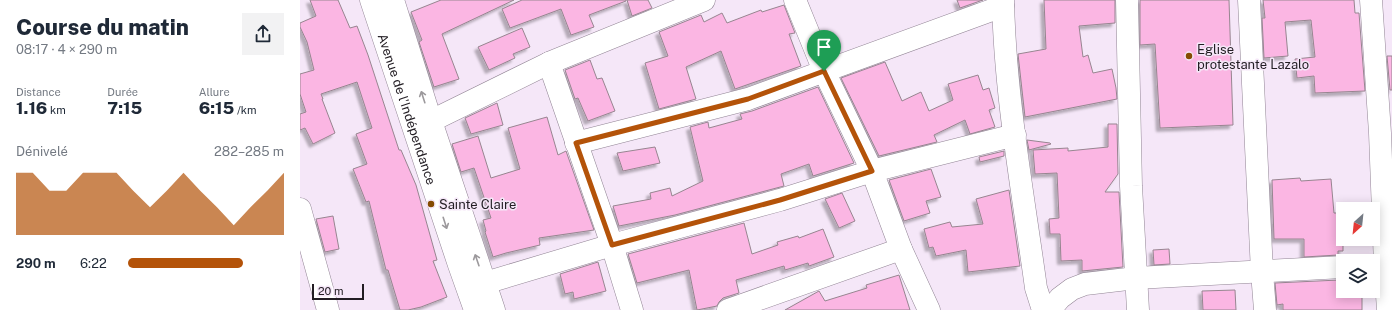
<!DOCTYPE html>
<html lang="fr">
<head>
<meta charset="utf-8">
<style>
  :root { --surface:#fff; --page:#f2f2f3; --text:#1f2937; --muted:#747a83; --accent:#b45309 }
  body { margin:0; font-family:"Public Sans",sans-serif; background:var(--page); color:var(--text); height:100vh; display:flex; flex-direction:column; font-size:15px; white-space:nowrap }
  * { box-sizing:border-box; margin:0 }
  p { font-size:13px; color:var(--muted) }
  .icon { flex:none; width:22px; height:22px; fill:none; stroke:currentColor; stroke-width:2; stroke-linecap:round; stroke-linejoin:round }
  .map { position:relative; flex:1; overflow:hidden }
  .panel { display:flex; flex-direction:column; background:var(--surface); width:300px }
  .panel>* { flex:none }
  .needle { width:26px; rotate:207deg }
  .fabs { position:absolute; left:1036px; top:202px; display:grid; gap:8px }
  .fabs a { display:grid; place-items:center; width:44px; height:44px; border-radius:0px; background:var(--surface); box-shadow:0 2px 10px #0003; font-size:20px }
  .scale { position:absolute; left:12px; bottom:10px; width:52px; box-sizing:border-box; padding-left:4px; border:2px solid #221d23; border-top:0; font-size:11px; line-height:14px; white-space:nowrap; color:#221d23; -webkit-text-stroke:3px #f5e7f8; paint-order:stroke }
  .pin { position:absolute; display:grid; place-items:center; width:34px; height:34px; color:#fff; margin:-41px -17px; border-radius:50% 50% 50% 0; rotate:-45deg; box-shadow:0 0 4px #0007 }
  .pin .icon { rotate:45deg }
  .round { display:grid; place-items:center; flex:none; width:42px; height:42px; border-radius:0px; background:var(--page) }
  .summary { display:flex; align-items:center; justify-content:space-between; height:68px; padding:0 16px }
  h1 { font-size:22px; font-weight:800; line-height:30px }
  .stats { display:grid; grid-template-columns:repeat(3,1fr); gap:6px; height:68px; padding:4px 16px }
  .stats div { display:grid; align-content:center }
  .stats b { font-size:17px; font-weight:800 }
  .stats small { font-size:11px; font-weight:400 }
  .stats p { font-size:11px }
  .chart { height:112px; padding:8px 16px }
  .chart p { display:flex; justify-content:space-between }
  .chart svg { width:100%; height:72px; margin-top:4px; fill:var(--accent); opacity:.7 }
  ul { padding:0 16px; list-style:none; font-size:13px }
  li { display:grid; grid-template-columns:64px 48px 1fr; align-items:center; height:30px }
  li i { height:10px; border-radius:5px; background:var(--accent) }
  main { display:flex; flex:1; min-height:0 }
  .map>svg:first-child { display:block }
</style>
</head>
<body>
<main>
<section class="panel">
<div class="summary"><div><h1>Course du matin</h1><p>08:17 · 4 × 290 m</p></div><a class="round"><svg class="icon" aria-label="share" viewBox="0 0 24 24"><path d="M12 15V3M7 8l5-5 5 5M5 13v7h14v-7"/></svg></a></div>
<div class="stats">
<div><p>Distance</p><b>1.16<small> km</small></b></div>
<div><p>Durée</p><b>7:15</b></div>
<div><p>Allure</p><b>6:15<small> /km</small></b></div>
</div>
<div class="chart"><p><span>Dénivelé</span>282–285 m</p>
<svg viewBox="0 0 160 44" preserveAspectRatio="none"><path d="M0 44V6L10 6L20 17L30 17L40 6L50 6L60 6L70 17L80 27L90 17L100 6L110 17L120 27L130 38L140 27L150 17L160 6V44z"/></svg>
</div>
<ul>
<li><b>290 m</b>6:22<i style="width:74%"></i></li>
</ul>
</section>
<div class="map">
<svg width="1092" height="310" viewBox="0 0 1092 310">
  <defs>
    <filter id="shadow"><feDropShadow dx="-3.5" dy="3.5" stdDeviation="1" flood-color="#0004"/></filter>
  </defs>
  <rect width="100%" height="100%" fill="#f5e7f8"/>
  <path fill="#fbb6e3" stroke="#978590" filter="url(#shadow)" d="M10,0H38L50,28L57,26L68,55L99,150H101L116,185L137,260L133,261L147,297L121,307L108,310H100L88,270H86L69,201L66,202L53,169L67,164L56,134L72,128L57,82L21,94L23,99H22L35,133L13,144L5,128L0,130V114L6,112L0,94V74L14,70L7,42L0,27V23L16,16Z
    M141,0H214L142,34L159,79L134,87L119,42L122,40L111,12Z
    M222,0H326V1L289,15L294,27L271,35L261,9L210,28L202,9Z
    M327,0H348L352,8L332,16Z
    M657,0H683L660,8Z
    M744,0H815V23L779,26L783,57L788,55L793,73L812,69L816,88L817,99L725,117L718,54L746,49Z
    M840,0H929L933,125L860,128L855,44L840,45Z
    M963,0H1054L1055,13H1059L1065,91L1015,93L1014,76L997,78L995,59L1015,57L1011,20L985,22L988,56L964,58L962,18H965Z
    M484,5L495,33L489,34L501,66L435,89L421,51L386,67L396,99L359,109L345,63L368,56L359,32L401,15L404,22L422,13L427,23L461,10L462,12Z
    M222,28L230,47L213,54L215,58L189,70L178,47Z
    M1087,56H1092V90H1090Z
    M290,60L297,79L302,78L315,111L288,121L278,98L275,99L265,70Z
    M585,62L602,101L621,92L629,111L653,100L648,84L678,75L683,90L689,88L695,108L689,110L695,127L670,134L665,120L634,135L637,142L579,156L541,78Z
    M518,87L554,163L513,176L509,164L481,174L484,186L375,215L319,226L313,206L351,199L350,193L370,188L372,196L403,181L390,127L408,122L409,128L442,119L440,114L452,111Z
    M197,103L203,125L171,134L165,118Z
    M247,117L258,155L266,151L294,230L239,238L240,245L206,253L193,257L185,232L186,231L183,220L191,218L174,168L161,172L152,144L178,136L191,178L220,169L208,128Z
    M808,124H817L818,174L805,192H819L823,267L782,271V260L761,261L760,234H750L749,219L759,218L757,173L735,174L733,150L768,148V151L808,147Z
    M727,140L750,143L751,144L729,150Z
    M355,147L360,163L323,171L317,153Z
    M704,151V156L680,162L679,157Z
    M631,169L641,197L626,201L630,213L604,221L589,180Z
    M1000,178L1001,181L1031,179L1034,213H1043V251H1038V255L1004,257V239H974L972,180Z
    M709,190L720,266L668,272L666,250L636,256L633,247L629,248L624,229L650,222L652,227L683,224L676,199Z
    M542,193L555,221L539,228L525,199Z
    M33,216L39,249L25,252L16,219Z
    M444,223L452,254L478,245L477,242L498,236L499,238L523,229L534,257L509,266L508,263L485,270L484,266L436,280L439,293L423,298L419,302L417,306L397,310L389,270L337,283L328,254Z
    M869,249L870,264L854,265L853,250Z
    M298,262L306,291L274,299L273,292L265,294L260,274Z
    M599,275L610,310H485L519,291L525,301L567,288L566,285Z
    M1039,280V284H1043V291H1062V310H983V304L977,305L975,283Z
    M935,290L936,310H903L902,291Z"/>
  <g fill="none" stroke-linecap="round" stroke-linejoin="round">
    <g stroke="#928595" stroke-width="23">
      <g id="minor">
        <path id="s1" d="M71,0L159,265L175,310"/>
        <path d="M93,0L131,121L194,310"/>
        <path d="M495,0L524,71L572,171L601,249L629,310"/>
        <path d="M703,0C705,96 723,193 736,288L743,310"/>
        <path d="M827,0L831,186L838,310"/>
        <path d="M949,0L962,272L965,310"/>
        <path d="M1071,0L1080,133L1085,265L1088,310"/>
        <path d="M249,63L312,245L332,310"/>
        <path d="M131,121L249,63L404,0"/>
        <path d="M276,143L448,99L703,6"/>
        <path d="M0,209L28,310"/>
        <path d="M185,283L312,245L480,200L572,171L715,135"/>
        <path d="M428,310L601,249"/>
        <path d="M750,310L760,298L772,289L785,284L836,278L1043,267"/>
      </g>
    </g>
    <use href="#minor" stroke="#fff" stroke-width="22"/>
  </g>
  <defs><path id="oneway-shaft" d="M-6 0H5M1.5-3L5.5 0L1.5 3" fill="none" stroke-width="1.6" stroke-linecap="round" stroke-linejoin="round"/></defs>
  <g stroke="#9c999c">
    <use href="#oneway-shaft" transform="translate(123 97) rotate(-108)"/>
    <use href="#oneway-shaft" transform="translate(145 223) rotate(72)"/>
    <use href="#oneway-shaft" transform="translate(177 260) rotate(-109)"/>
  </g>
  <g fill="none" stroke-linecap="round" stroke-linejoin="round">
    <g stroke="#fff" stroke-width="8">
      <path id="route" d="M524,71L572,171L480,200L312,245L276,143L448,99Z"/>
    </g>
    <use href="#route" stroke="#b45309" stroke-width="5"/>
  </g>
  <g fill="#854b02" stroke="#f5e7f8" stroke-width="1.5">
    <circle cx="889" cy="56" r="4"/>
    <circle cx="131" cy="204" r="4"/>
  </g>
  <g text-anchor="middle" stroke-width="3" stroke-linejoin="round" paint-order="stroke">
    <g font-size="13" fill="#221d23" stroke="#f5e7f8" text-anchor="start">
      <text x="897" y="54">Eglise<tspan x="897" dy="15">protestante Lazalo</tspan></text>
      <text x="139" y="209">Sainte Claire</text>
    </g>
    <g font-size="13" fill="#221d23" stroke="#f5e7f8">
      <text dy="5" stroke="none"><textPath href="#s1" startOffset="115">Avenue de l'Indépendance</textPath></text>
    </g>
  </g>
</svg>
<div class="fabs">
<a><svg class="needle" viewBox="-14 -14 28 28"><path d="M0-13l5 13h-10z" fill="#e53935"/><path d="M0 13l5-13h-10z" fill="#747a83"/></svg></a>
<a><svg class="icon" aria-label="layers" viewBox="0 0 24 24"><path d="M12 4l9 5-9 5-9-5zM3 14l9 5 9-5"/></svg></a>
</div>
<div class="scale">20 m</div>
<div class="pin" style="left:524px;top:71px;background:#1e9e55"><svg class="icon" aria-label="arrive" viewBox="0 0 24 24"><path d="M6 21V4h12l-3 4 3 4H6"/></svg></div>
</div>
</main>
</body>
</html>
